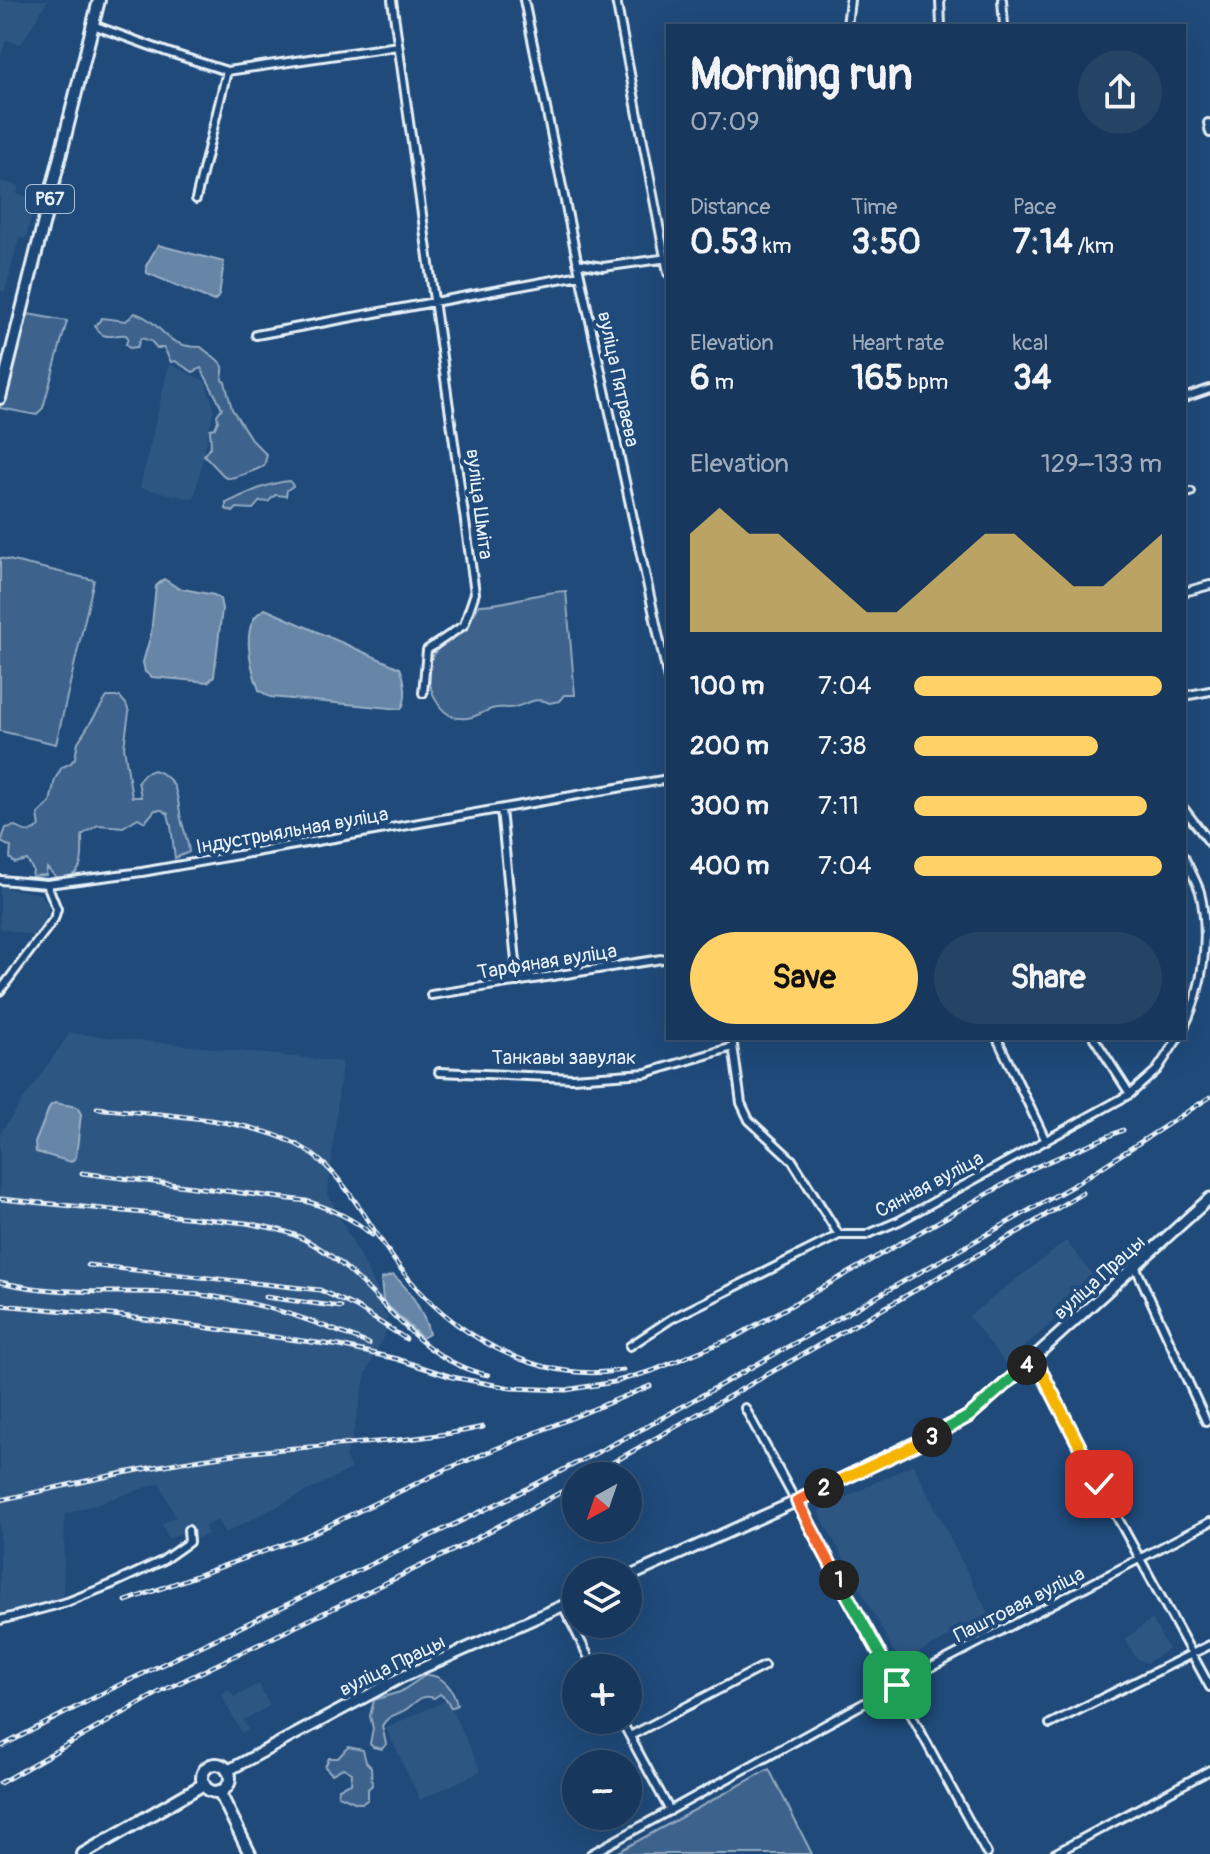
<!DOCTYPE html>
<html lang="en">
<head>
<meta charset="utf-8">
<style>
  :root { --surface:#17385c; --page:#244365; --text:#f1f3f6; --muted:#9eacbb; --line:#365272; --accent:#ffd166 }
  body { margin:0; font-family:Pangolin,sans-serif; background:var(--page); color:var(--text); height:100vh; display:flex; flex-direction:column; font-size:30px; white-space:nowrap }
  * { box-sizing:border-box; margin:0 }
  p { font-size:26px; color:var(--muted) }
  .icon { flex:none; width:44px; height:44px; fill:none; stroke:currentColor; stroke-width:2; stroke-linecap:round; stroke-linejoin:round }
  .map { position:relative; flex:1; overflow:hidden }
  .details { position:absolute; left:666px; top:24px; width:520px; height:1016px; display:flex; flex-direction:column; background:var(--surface); border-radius:0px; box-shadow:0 8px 32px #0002,0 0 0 2px var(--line) }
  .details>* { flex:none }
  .needle { width:52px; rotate:220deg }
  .fabs { position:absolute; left:562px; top:1462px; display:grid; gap:16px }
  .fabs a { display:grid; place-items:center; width:80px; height:80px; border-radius:50%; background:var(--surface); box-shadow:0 8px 32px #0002,0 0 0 2px var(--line); font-size:40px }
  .pin { position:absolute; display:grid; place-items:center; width:68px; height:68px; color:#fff; margin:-34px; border-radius:16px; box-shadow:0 4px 12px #0006 }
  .km { position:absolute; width:40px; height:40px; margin:-20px; border-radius:50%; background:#222; color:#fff; font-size:22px; line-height:40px; text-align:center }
  .round { display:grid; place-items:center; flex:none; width:84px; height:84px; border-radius:42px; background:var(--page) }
  .head { display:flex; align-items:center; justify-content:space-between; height:136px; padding:0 24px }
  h1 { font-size:44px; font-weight:700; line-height:60px }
  .figures { display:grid; grid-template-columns:repeat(3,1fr); gap:12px; height:136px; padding:8px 24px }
  .figures div { display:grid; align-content:center }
  .figures b { font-size:34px; font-weight:700 }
  .figures small { font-size:22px; font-weight:400 }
  .figures p { font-size:22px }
  .chart { height:224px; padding:16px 24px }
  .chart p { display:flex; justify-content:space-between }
  .chart svg { width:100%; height:144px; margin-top:8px; fill:var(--accent); opacity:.7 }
  .button { display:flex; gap:16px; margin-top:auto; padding:16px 24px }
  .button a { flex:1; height:92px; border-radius:48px; background:var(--accent); color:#111; font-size:32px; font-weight:700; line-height:92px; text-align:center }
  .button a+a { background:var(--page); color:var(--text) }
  ul { padding:0 24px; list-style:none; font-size:26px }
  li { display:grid; grid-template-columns:128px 96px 1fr; align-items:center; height:60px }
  li i { height:20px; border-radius:10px; background:var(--accent) }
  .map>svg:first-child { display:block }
</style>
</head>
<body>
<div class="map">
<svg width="1210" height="1854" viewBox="0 0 1210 1854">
  <rect width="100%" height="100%" fill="#1f4a7a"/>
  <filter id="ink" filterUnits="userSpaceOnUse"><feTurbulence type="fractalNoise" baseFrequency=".0125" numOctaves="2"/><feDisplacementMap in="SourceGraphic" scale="16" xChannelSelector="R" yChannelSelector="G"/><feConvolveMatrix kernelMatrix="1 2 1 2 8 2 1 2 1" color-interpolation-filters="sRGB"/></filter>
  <g filter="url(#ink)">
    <path fill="#2e5683" d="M0,0H48L21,44L6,40L0,59Z
      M0,181L19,186L17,194L35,198L26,239L19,238L5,292L0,291Z
      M169,364L205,381L214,408L194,499L140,488Z
      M0,887L40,894L47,903L48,912L43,924L33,936L0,928Z
      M70,1033L342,1062L328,1194L384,1303L381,1310L388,1317L385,1322L389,1325L366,1373L351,1444L345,1456L351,1469L225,1533L218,1520L205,1526L208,1534L196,1539L192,1529L168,1539L162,1524L175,1517L160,1483L65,1514L63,1599L0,1614V1133Z
      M1066,1241L1099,1282L1005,1363L969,1316Z
      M913,1464L989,1615L900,1663L818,1511Z
      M1152,1619L1168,1649L1147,1663L1136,1658L1125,1639Z
      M259,1684L270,1706L243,1720L248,1730L242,1733L221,1695L229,1690L234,1697Z
      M447,1700L481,1771L420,1800L386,1728Z"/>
    <path fill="#3c628c" stroke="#92aac2" stroke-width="2" d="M22,313L67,321L43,408L36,415L0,408V398Z
      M135,313C164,322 161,347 201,347C206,352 222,361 223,367C224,371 222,375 222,380L225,382L232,409L251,439L267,455L264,466C256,470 234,479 226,478L204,455L211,446L210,429L215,428L218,421L217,415L222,408L201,368L193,372L175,361L171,362L164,348H157L151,341L141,338L137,347L129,348L126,344L128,338L126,335C114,333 104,343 95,326L102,318L126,321Z
      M290,481L293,486L287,490L286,496L275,495L268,502L260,501L253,509L237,508L233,512L226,509V503C246,494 267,483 290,481Z
      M0,558L94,580L56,744L0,731Z
      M566,591L575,695H564L559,701L550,703C536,696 528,704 515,707C509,709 503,707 496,708C486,709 478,717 467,718C441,721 429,693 429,672C429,641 467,635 479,605C509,605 535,592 566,591Z
      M107,697H120L126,704L129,712L124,747L132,797H141L138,781L144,774L153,770C179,778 177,797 181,819C184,830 188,840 189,852L175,858L171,826L168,814L162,810H155L145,822L138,818L123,827L98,825L82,835C82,854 87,879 57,878L47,868L46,875L32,876L33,870L27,860L15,863L10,858L11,847L1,842L6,828L15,826C25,832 31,835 40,826L38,814L50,803L55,779L62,767L70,764L75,758L78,742Z
      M426,1675C443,1675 454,1689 457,1705L451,1708L447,1700L440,1694L434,1698C420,1693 415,1704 405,1710C395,1716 388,1715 382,1726L386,1744L382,1749L373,1747L370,1744L373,1728L370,1716L374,1700L400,1692Z
      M348,1747L363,1750L366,1762L371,1767L372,1785L368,1789V1799C359,1809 350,1798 338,1795L339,1788L351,1783L352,1773L343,1768L332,1774L325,1767L329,1758H338Z
      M769,1769L812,1854H614Z"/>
    <path fill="#6685a7" stroke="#9ab0c7" stroke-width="2" d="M158,245L224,262L219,296L214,301L147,273L146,266Z
      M164,579L178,588L214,595L220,599L222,609L214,676L208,682L152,677L145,672L143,662L151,634L156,586Z
      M265,609L400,668C405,679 408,699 401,709L270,697L259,690C251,668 238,622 265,609Z
      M55,1103L77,1107L81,1114L76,1157L71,1162L36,1152L35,1143L50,1106Z
      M393,1275C409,1288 425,1314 429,1334L422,1338L383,1301L381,1279Z"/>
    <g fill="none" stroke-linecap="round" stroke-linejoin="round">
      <g stroke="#e8f1f8" stroke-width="12">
        <path id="street" d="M392,0L475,593L464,625L427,650L423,693
          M524,0L580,275L668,679
          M616,0L668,273
          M940,0L941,26
          M1002,0L1004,26
          M93,25L167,52L227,71L398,46
          M847,26L850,0
          M1208,123L1210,133
          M196,199L227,71
          M577,263L603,267L668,258
          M256,335L580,275
          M1184,398L1210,389
          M1184,493L1191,492
          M1184,592L1210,585
          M1184,696L1210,691
          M501,809L518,982
          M1184,809L1210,843
          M1184,857C1189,868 1196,880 1200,892C1210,935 1204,987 1184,1027
          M0,880L47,884
          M0,991L54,919L57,909L47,884L142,872L668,779
          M431,995L668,958
          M732,1038L741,1103L749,1120L792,1160L839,1235
          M997,1038L1045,1139
          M1094,1038L1130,1094
          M439,1072L572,1078L646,1073L733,1047
          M1136,1268L1206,1421
          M630,1346L671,1319L839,1235H866L899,1221L1130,1094L1157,1070L1178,1038
          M1035,1359L1092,1471L1210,1687
          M745,1408L987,1854
          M563,1606L594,1668
          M0,1620L67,1602L110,1585L162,1561L189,1542L188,1530
          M621,1720L670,1811
          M1050,1724L1210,1645
          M630,1736L764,1666
          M591,1854L897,1685L1210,1522
          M1054,1854L1210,1770"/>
      </g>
      <g stroke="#e8f1f8" stroke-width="15">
        <path id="secondary" d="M628,1577L797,1501L969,1416L1210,1198
          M227,1771L402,1677L576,1600"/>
      </g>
      <g stroke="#e8f1f8" stroke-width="16">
        <path id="primary" d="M0,398L99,0
          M202 1778a14 14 0 1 1 28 0a14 14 0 1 1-28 0Z
          M219,1791L250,1854
          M83,1854L204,1784"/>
      </g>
      <use href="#street" stroke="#1f4a7a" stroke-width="6"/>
      <use href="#secondary" stroke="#1f4a7a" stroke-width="9"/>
      <use href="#primary" stroke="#1f4a7a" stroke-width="10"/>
      <g stroke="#e8f1f8" stroke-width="5">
        <path id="rail" d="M97,1108C157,1115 260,1117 309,1152C349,1180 369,1227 398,1265C448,1333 536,1385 623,1370
          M82,1173L306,1201C331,1209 353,1218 372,1235
          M1,1199L246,1223C269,1227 291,1231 311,1243C376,1279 410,1359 488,1375
          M88,1265L320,1290L356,1307L406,1339
          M0,1282C66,1298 133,1288 200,1295C260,1301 314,1321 369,1344
          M265,1297L341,1307
          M0,1305L122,1316L340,1346L397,1359L452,1377L511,1388L566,1390L614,1382L652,1371L735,1337L1033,1168L1123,1130
          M589,1476L1023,1229L1082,1193
          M0,1500C74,1484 147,1466 222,1456C309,1443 397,1446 483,1427
          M126,1601L304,1537L449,1468L650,1386
          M0,1747L109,1690L509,1498L646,1427L1074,1185L1210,1097
          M0,1783L158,1693L460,1547L576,1484"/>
      </g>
      <use href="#rail" stroke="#1f4a7a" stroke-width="2" stroke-dasharray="6" stroke-linecap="butt"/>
    </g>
  </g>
  <g fill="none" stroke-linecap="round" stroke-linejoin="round" filter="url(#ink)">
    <g stroke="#fff" stroke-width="16">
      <path id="split-1" d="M839,1580L897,1685"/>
    </g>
    <g stroke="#fff" stroke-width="16">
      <path id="split-2" d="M824,1488L797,1501L839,1580"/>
    </g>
    <g stroke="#fff" stroke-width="16">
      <path id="split-3" d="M824,1488L932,1437"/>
    </g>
    <g stroke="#fff" stroke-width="16">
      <path id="split-4" d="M932,1437L969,1416L1027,1365"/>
    </g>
    <g stroke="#fff" stroke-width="16">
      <path id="split-5" d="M1027,1365L1035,1359L1085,1457"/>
    </g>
    <g stroke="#fff" stroke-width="16">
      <path id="split-6" d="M1085,1457L1099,1484"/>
    </g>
    <use href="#split-1" stroke="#22a559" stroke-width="10"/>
    <use href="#split-2" stroke="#f0652b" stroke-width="10"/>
    <use href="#split-3" stroke="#f5b400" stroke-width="10"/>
    <use href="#split-4" stroke="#22a559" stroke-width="10"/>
    <use href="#split-5" stroke="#f5b400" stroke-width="10"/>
    <use href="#split-6" stroke="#f0652b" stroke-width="10"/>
  </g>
  <g text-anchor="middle" stroke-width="8" stroke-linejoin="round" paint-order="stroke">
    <rect fill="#1f4a7a" stroke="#acbfd2" stroke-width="2" x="26" y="185" width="48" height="28" rx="6"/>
    <g font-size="18" font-weight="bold" fill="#e8f1f8">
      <text x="50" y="205">Р67</text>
    </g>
    <g font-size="20" fill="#e8f1f8" stroke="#1f4a7a">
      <text transform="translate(619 379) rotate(78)" y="7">вуліца Пятраева</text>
      <text transform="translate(480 504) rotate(83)" y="7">вуліца Шміта</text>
      <text transform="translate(292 830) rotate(-10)" y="7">Індустрыяльная вуліца</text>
      <text transform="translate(547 961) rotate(-9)" y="7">Тарфяная вуліца</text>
      <text x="564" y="1064">Танкавы завулак</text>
      <text transform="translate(929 1184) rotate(-28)" y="7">Сянная вуліца</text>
      <text transform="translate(1099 1277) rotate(-42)" y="7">вуліца Працы</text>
      <text transform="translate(1019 1604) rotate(-27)" y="7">Паштовая вуліца</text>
      <text transform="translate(392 1665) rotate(-26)" y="7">вуліца Працы</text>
    </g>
  </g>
</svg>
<div class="fabs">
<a><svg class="needle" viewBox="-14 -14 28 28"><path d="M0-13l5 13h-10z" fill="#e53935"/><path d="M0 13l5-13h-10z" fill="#9eacbb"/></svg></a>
<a><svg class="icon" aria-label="layers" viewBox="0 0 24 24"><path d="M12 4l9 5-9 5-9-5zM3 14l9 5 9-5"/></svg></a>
<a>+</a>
<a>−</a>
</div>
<div class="pin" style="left:897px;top:1685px;background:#1e9e55"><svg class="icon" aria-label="arrive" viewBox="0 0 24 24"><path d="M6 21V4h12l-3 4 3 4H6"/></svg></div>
<div class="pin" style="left:1099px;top:1484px;background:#d93025"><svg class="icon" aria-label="check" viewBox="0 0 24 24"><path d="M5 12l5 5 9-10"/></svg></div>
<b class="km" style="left:839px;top:1580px">1</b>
<b class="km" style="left:824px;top:1488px">2</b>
<b class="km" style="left:932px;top:1437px">3</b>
<b class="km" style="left:1027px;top:1365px">4</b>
<section class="details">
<div class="head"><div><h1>Morning run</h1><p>07:09</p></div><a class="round"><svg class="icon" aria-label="share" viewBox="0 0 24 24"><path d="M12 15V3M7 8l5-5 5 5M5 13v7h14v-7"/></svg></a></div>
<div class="figures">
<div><p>Distance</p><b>0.53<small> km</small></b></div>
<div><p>Time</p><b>3:50</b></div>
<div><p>Pace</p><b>7:14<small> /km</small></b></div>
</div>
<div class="figures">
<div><p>Elevation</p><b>6<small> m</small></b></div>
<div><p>Heart rate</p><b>165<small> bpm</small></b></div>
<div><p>kcal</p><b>34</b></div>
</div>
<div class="chart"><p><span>Elevation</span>129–133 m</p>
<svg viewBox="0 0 160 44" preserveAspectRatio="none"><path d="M0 44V14L10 6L20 14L30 14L40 22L50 30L60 38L70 38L80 30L90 22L100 14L110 14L120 22L130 30L140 30L150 22L160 14V44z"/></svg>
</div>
<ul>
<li><b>100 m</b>7:04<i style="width:100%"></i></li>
<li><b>200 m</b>7:38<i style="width:74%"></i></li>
<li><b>300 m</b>7:11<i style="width:94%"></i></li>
<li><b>400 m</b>7:04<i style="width:100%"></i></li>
</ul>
<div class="button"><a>Save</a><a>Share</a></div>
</section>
</div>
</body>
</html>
